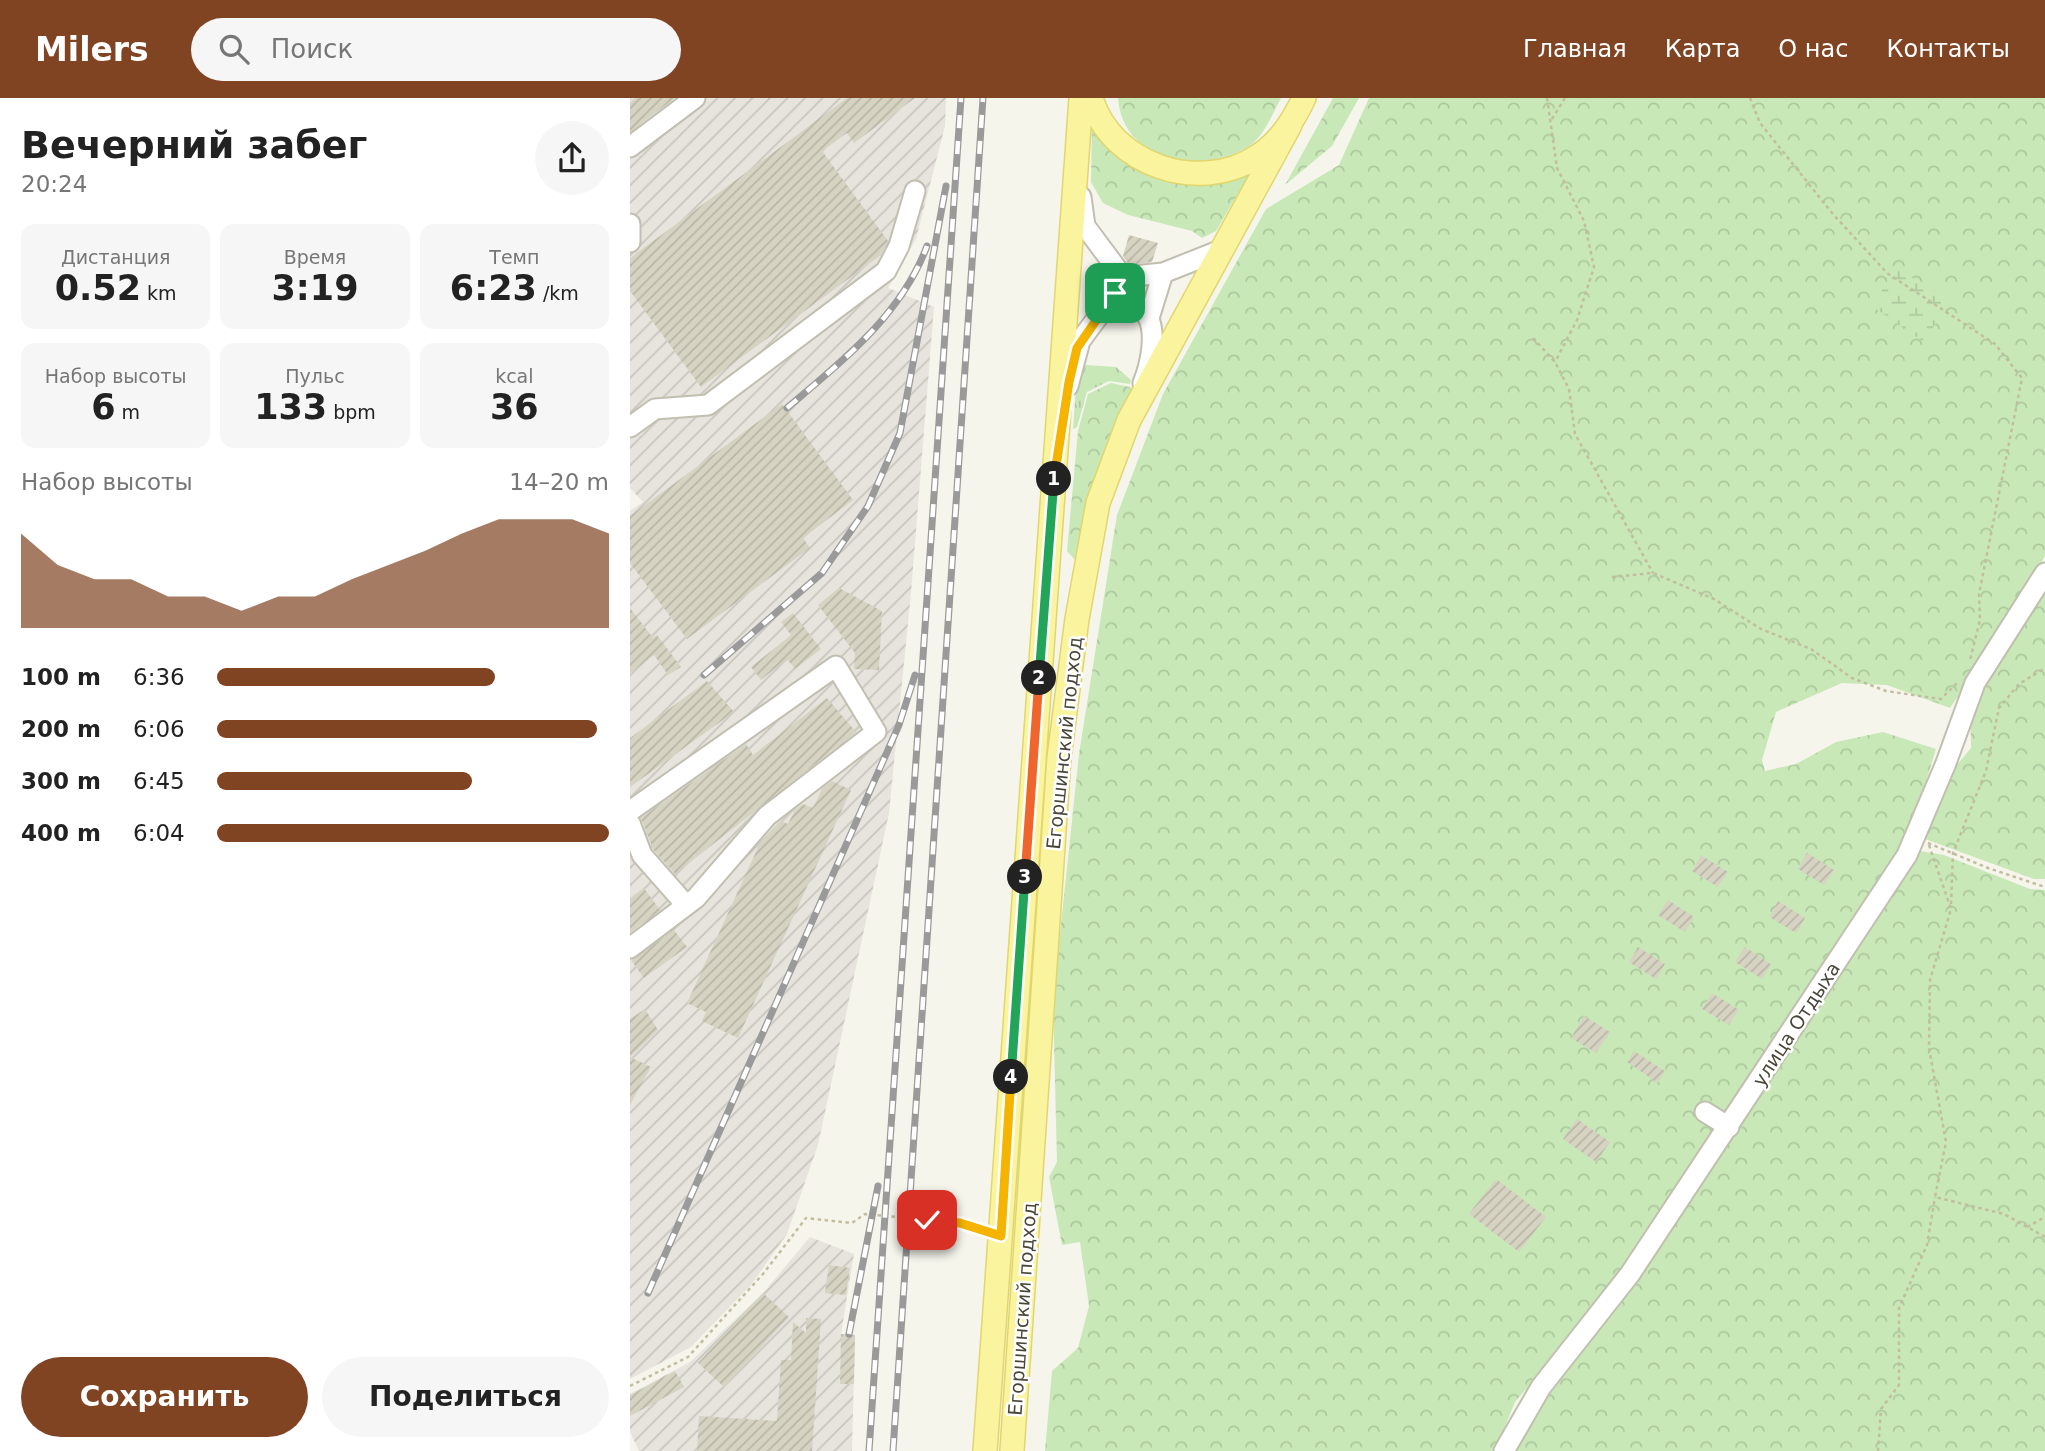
<!DOCTYPE html>
<html lang="ru">
<head>
<meta charset="utf-8">
<style>
  :root { --surface:#fff; --page:#f6f6f6; --text:#222; --muted:#767676; --accent:#804423 }
  body { margin:0; font-family:"DejaVu Sans",sans-serif; background:var(--page); color:var(--text); height:100vh; display:flex; flex-direction:column; font-size:26px; white-space:nowrap }
  * { box-sizing:border-box; margin:0 }
  p { font-size:23px; color:var(--muted) }
  .icon { flex:none; width:38px; height:38px; fill:none; stroke:currentColor; stroke-width:2; stroke-linecap:round; stroke-linejoin:round }
  .map { position:relative; flex:1; overflow:hidden }
  .details { display:flex; flex-direction:column; background:var(--surface); width:630px }
  .details>* { flex:none }
  .pin { position:absolute; display:grid; place-items:center; width:60px; height:60px; color:#fff; margin:-30px; border-radius:14px; box-shadow:0 4px 10px #0006 }
  .km { position:absolute; width:35px; height:35px; margin:-18px; border-radius:50%; background:#222; color:#fff; font-size:19px; line-height:35px; text-align:center }
  .round { display:grid; place-items:center; flex:none; width:74px; height:74px; border-radius:37px; background:var(--page) }
  .headline { display:flex; align-items:center; justify-content:space-between; height:119px; padding:0 21px }
  h1 { font-size:38px; font-weight:800; line-height:52px }
  .stats { display:grid; grid-template-columns:repeat(3,1fr); gap:10px; height:119px; padding:7px 21px }
  .stats div { display:grid; align-content:center; border-radius:14px; background:var(--page); text-align:center }
  .stats b { font-size:35px; font-weight:800 }
  .stats small { font-size:19px; font-weight:400 }
  .stats p { font-size:19px }
  .chart { height:196px; padding:14px 21px }
  .chart p { display:flex; justify-content:space-between }
  .chart svg { width:100%; height:126px; margin-top:7px; fill:var(--accent); opacity:.7 }
  .primary-button { display:flex; gap:14px; margin-top:auto; padding:14px 21px }
  .primary-button a { flex:1; height:80px; border-radius:42px; background:var(--accent); color:#fff; font-size:28px; font-weight:800; line-height:80px; text-align:center }
  .primary-button a+a { background:var(--page); color:var(--text) }
  ul { padding:0 21px; list-style:none; font-size:23px }
  li { display:grid; grid-template-columns:112px 84px 1fr; align-items:center; height:52px }
  li i { height:18px; border-radius:9px; background:var(--accent) }
  header { display:flex; align-items:center; gap:42px; box-sizing:border-box; height:98px; padding:0 35px; background:var(--accent); color:#fff }
  header strong { font-size:33px }
  nav { display:flex; gap:38px; margin-inline-start:auto; font-size:24px }
  .search { width:490px; height:63px; background:var(--page); display:flex; align-items:center; gap:18px; box-sizing:border-box; padding:0 24px; border-radius:38px; color:var(--muted); font-size:26px }
  main { display:flex; flex:1; min-height:0 }
  .map>svg:first-child { display:block }
</style>
</head>
<body>
<header>
<strong>Milers</strong>
<div class="search"><svg class="icon" aria-label="search" viewBox="0 0 24 24"><circle cx="10" cy="10" r="6"/><path d="M15 15l6 6"/></svg>Поиск</div>
<nav><a>Главная</a><a>Карта</a><a>О нас</a><a>Контакты</a></nav>
</header>
<main>
<section class="details">
<div class="headline"><div><h1>Вечерний забег</h1><p>20:24</p></div><a class="round"><svg class="icon" aria-label="share" viewBox="0 0 24 24"><path d="M12 15V3M7 8l5-5 5 5M5 13v7h14v-7"/></svg></a></div>
<div class="stats">
<div><p>Дистанция</p><b>0.52<small> km</small></b></div>
<div><p>Время</p><b>3:19</b></div>
<div><p>Темп</p><b>6:23<small> /km</small></b></div>
</div>
<div class="stats">
<div><p>Набор высоты</p><b>6<small> m</small></b></div>
<div><p>Пульс</p><b>133<small> bpm</small></b></div>
<div><p>kcal</p><b>36</b></div>
</div>
<div class="chart"><p><span>Набор высоты</span>14–20 m</p>
<svg viewBox="0 0 160 44" preserveAspectRatio="none"><path d="M0 44V11L10 22L20 27L30 27L40 33L50 33L60 38L70 33L80 33L90 27L100 22L110 17L120 11L130 6L140 6L150 6L160 11V44z"/></svg>
</div>
<ul>
<li><b>100 m</b>6:36<i style="width:71%"></i></li>
<li><b>200 m</b>6:06<i style="width:97%"></i></li>
<li><b>300 m</b>6:45<i style="width:65%"></i></li>
<li><b>400 m</b>6:04<i style="width:100%"></i></li>
</ul>
<div class="primary-button"><a>Сохранить</a><a>Поделиться</a></div>
</section>
<div class="map">
<svg width="1415" height="1353" viewBox="0 0 1415 1353">
  <defs>
    <pattern id="industrial-furrows" width="10" height="10" patternUnits="userSpaceOnUse" patternTransform="scale(1.75)"><rect width="10" height="10" fill="#e6e4dd"/><path d="M-1 1l2-2M0 10L10 0M9 11l2-2" fill="none" stroke="#c7c5be"/></pattern>
    <pattern id="grass-tufts" width="24" height="20" patternUnits="userSpaceOnUse" patternTransform="scale(1.75)"><rect width="24" height="20" fill="#c8e8b7"/><path d="M3 7l-1-3M5 7V3M7 7l1-3M15 17l-1-3M17 17v-4M19 17l1-3" fill="none" stroke="#adc89e"/></pattern>
    <pattern id="forest-crowns" width="20" height="18" patternUnits="userSpaceOnUse" patternTransform="scale(1.75)"><rect width="20" height="18" fill="#c8e8b7"/><path d="M2 6a3 3 0 1 1 6 0M12 15a3 3 0 1 1 6 0" fill="none" stroke="#adc89e"/></pattern>
    <pattern id="wetland-marsh" width="20" height="14" patternUnits="userSpaceOnUse" patternTransform="scale(1.75)"><rect width="20" height="14" fill="#c8e8b7"/><path d="M1 5h8M5 5V1M11 12h8M15 12V8" fill="none" stroke="#adc89e"/></pattern>
    <pattern id="building-hatch" width="6" height="6" patternUnits="userSpaceOnUse" patternTransform="scale(1.75)"><rect width="6" height="6" fill="#d7d3c2"/><path d="M-1 1l2-2M0 6l6-6M5 7l2-2" fill="none" stroke="#bab6a7"/></pattern>
  </defs>
  <rect width="100%" height="100%" fill="#f6f5ec"/>
  <path fill="url(#industrial-furrows)" d="M0,0H316L315,28L286,141L258,190L304,209L281,495L259,715L188,1047L157,1136L121,1187L61,1249L0,1281V413L13,404L0,390Z
    M180,1139L224,1156L211,1236L225,1237L222,1353H9L0,1334V1296L60,1264L133,1195Z"/>
  <path fill="url(#grass-tufts)" d="M456,267L486,269L501,282L500,286L479,283L457,294L447,329L443,331L447,276Z"/>
  <path fill="url(#forest-crowns)" d="M488,0H651C643,15 633,40 618,49C571,77 493,65 488,0Z
    M703,0H729L702,48L655,87Z
    M739,0H1415V458L1363,547L1320,610L1257,587L1212,585L1146,614L1132,662L1135,673L1166,666L1206,644L1253,634L1306,651L1278,741L1092,1030L945,1235L885,1304L865,1353H415L422,1273L448,1250L459,1208L450,1144L432,1147L419,1079L427,1064L423,902L449,656L487,417L533,296L636,111L709,67Z
    M462,27L493,60L621,73L586,133L572,140L562,133L498,117L473,105L461,84Z
    M481,285L500,289L503,293L453,452L445,462L437,453L448,333L458,296Z
    M1415,486V781H1404L1295,741L1322,673L1341,650L1340,604Z
    M1290,753L1314,757L1400,791L1415,792V1353H885L898,1324L1007,1183Z"/>
  <path fill="url(#wetland-marsh)" d="M1266,170L1320,202L1294,244L1242,208Z"/>
  <path fill="url(#building-hatch)" d="M5,0H45L0,34V5Z
    M217,0H285L224,45L217,35L192,53L258,143L251,157L71,289L0,193V160Z
    M499,137L528,145L522,164L499,167L493,158Z
    M152,306L223,402L173,440L180,450L57,541L0,465V418Z
    M209,490L252,513L249,572L224,571L225,555L188,507Z
    M0,510L23,540L27,537L51,569L38,577L24,557L0,575Z
    M163,515L191,551L165,571L157,561L131,582L121,569L161,537L151,524Z
    M77,583L104,614L0,689V640Z
    M197,600L226,634L45,776L23,751L11,720L116,646L123,657Z
    M202,683L221,692L108,940L72,923L76,914L57,905L131,743L151,723L158,726L165,712L173,706L183,710L192,691Z
    M1177,755L1204,772L1194,787L1168,771Z
    M1071,757L1098,774L1088,789L1062,773Z
    M14,790L30,812L0,835V800Z
    M1038,802L1064,819L1055,834L1028,817Z
    M1148,803L1175,820L1166,835L1139,819Z
    M44,832L57,849L14,880L1,862Z
    M1008,849L1035,866L1026,881L999,864Z
    M1115,849L1141,866L1132,881L1105,864Z
    M1082,895L1109,912L1099,927L1072,911Z
    M15,911L28,932L0,959L21,969L0,1007V921Z
    M954,918L980,934L966,955L941,940Z
    M1004,953L1035,973L1028,985L997,964Z
    M947,1021L980,1044L966,1064L933,1041Z
    M866,1081L916,1119L889,1154L839,1116Z
    M199,1167L220,1170L216,1197L195,1195Z
    M133,1195L159,1219L94,1289L68,1265Z
    M176,1220L191,1221L182,1353H67L69,1318L147,1323L151,1262H161L163,1224L176,1235Z
    M211,1236L225,1237L224,1286H210Z
    M45,1273L54,1289L0,1318V1297Z"/>
  <g fill="none" stroke-linecap="round" stroke-linejoin="round">
    <g stroke="#c1bfaf" stroke-width="23">
      <path id="minor" d="M0,49L65,0
        M0,126V144
        M519,220L533,175
        M513,285C520,268 527,237 518,219C514,212 505,205 499,198L504,178L533,175L591,152
        M438,288L450,243L485,196L490,175L455,128L451,99
        M0,329L25,311L78,307L256,173L269,148L285,93
        M0,713L206,568L246,634L137,718L66,800L0,850
        M0,725L12,757L56,807
        M1075,1014L1099,1029
        M874,1353L911,1289L1000,1176L1277,757L1316,665L1345,585L1415,475"/>
    </g>
    <g stroke="#e1d66e" stroke-width="26">
      <path id="major" d="M461,0C481,67 569,97 628,58C650,44 663,23 674,0
        M355,1353L451,0
        M382,1353L429,660L447,521L468,405L499,322L660,27"/>
    </g>
    <path stroke="#c3bda0" stroke-width="2.5" stroke-dasharray="3.5 3.5" stroke-linecap="butt" d="M917,0L927,70L954,123L964,169L947,222L925,264
      M1120,0L1130,25L1202,115L1257,175L1365,246L1392,280L1349,496L1350,522L1340,562
      M922,21L935,0
      M903,240L925,264L939,291L945,336L1023,475
      M982,479L1023,475L1084,501L1131,531L1181,551L1222,580L1256,593L1311,601L1328,584
      M1298,745L1358,770L1415,789
      M1299,747L1321,811L1300,882L1299,950L1316,1044L1305,1099L1374,1116L1415,1139
      M1321,806L1323,755L1356,673L1369,610L1389,586L1415,570
      M1397,1129L1415,1119
      M0,1288L58,1259L133,1176L176,1120L222,1125L235,1116L330,1125L354,1133
      M1248,1353L1251,1311L1269,1287V1210L1297,1147L1305,1099"/>
    <use href="#minor" stroke="#fff" stroke-width="19"/>
    <use href="#major" stroke="#fbf49f" stroke-width="23"/>
    <g stroke="#9a9a9a" stroke-width="7">
      <path id="rail" d="M157,310C212,263 271,218 297,148
        M74,577L192,475L238,408L270,335L316,88
        M18,1195L269,627L285,577
        M219,1236L248,1088
        M239,1353L331,0
        M263,1353L353,0"/>
    </g>
    <use href="#rail" stroke="#fff" stroke-width="4.5" stroke-dasharray="13" stroke-linecap="butt"/>
  </g>
  <g fill="none" stroke-linecap="round" stroke-linejoin="round">
    <g stroke="#fff" stroke-width="14">
      <path id="split-1" d="M424,381L439,284L447,250L485,195"/>
    </g>
    <g stroke="#fff" stroke-width="14">
      <path id="split-2" d="M409,580L424,381"/>
    </g>
    <g stroke="#fff" stroke-width="14">
      <path id="split-3" d="M395,779L409,580"/>
    </g>
    <g stroke="#fff" stroke-width="14">
      <path id="split-4" d="M381,979L395,779"/>
    </g>
    <g stroke="#fff" stroke-width="14">
      <path id="split-5" d="M297,1122L330,1125L371,1138L381,979"/>
    </g>
    <use href="#split-1" stroke="#f5b400" stroke-width="9"/>
    <use href="#split-2" stroke="#22a559" stroke-width="9"/>
    <use href="#split-3" stroke="#f0652b" stroke-width="9"/>
    <use href="#split-4" stroke="#22a559" stroke-width="9"/>
    <use href="#split-5" stroke="#f5b400" stroke-width="9"/>
  </g>
  <g text-anchor="middle" stroke-width="5" stroke-linejoin="round" paint-order="stroke">
    <g font-size="19" fill="#4a473a" stroke="#fff">
      <text transform="translate(434 645) rotate(-84)" y="7">Егоршинский подход</text>
      <text transform="translate(1166 926) rotate(-57)" y="7">улица Отдыха</text>
      <text transform="translate(392 1211) rotate(-86)" y="7">Егоршинский подход</text>
    </g>
  </g>
</svg>
<div class="pin" style="left:485px;top:195px;background:#1e9e55"><svg class="icon" aria-label="arrive" viewBox="0 0 24 24"><path d="M6 21V4h12l-3 4 3 4H6"/></svg></div>
<div class="pin" style="left:297px;top:1122px;background:#d93025"><svg class="icon" aria-label="check" viewBox="0 0 24 24"><path d="M5 12l5 5 9-10"/></svg></div>
<b class="km" style="left:424px;top:381px">1</b>
<b class="km" style="left:409px;top:580px">2</b>
<b class="km" style="left:395px;top:779px">3</b>
<b class="km" style="left:381px;top:979px">4</b>
</div>
</main>
</body>
</html>
